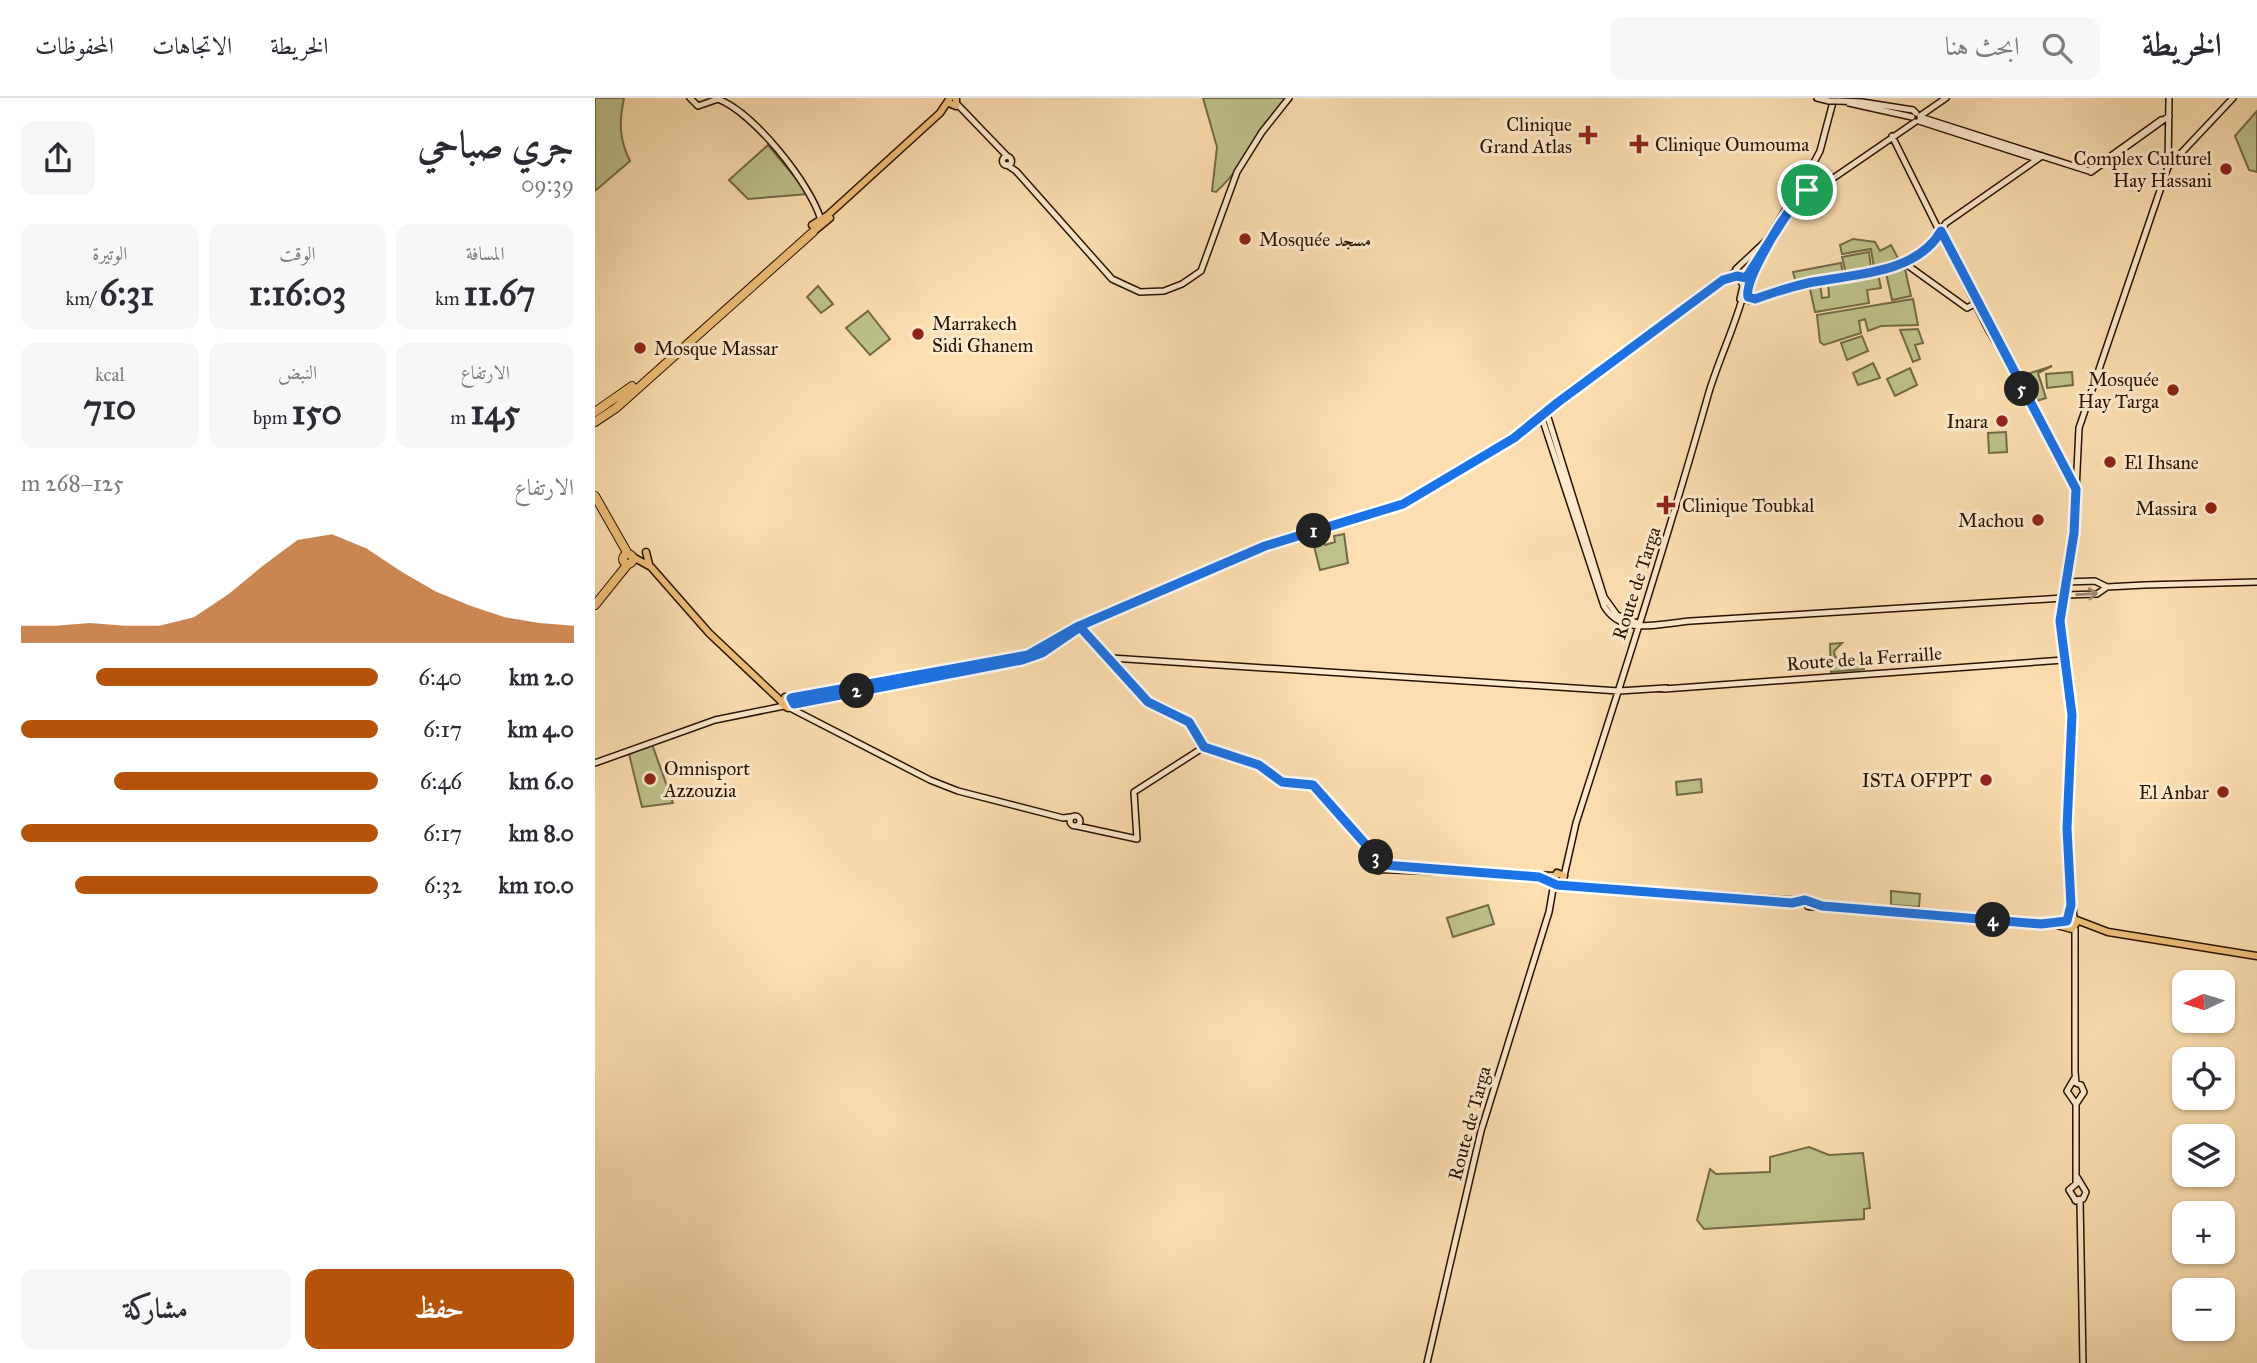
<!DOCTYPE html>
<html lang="ar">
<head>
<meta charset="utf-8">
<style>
  :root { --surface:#fff; --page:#f7f7f7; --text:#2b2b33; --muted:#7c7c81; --line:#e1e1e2; --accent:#b45309 }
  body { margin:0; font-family:"IM FELL Great Primer",Amiri,serif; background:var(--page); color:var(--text); direction:rtl; height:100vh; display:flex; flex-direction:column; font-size:26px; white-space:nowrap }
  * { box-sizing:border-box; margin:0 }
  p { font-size:23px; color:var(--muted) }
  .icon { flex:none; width:38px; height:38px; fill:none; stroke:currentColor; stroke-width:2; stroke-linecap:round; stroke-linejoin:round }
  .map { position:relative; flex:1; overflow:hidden; direction:ltr }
  .panel { display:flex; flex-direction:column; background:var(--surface); width:595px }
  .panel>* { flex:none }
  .needle { width:46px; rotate:266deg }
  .controls { position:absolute; left:1577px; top:872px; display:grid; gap:14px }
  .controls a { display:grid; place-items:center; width:63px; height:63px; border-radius:14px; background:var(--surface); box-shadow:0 2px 5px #0004; font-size:35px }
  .pin { position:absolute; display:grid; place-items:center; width:60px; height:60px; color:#fff; margin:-30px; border:4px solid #fff; border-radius:50%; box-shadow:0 2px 7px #0007 }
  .km { position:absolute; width:35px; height:35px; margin:-18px; border-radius:50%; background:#222; color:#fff; font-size:19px; line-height:35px; text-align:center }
  .round { display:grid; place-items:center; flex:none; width:74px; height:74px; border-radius:14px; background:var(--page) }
  .summary { display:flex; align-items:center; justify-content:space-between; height:119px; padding:0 21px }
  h1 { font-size:38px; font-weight:800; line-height:52px }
  .stats { display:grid; grid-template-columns:repeat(3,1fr); gap:10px; height:119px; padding:7px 21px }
  .stats div { display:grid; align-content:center; border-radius:14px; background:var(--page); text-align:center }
  .stats b { font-size:35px; font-weight:800 }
  .stats small { font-size:19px; font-weight:400 }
  .stats p { font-size:19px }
  .chart { height:196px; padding:14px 21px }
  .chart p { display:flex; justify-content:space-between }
  .chart svg { width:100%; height:126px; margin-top:7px; fill:var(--accent); opacity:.7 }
  .primary-button { display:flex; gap:14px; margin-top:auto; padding:14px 21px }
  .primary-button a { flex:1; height:80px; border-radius:14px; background:var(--accent); color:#fff; font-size:28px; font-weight:800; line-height:80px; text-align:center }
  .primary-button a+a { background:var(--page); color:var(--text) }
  ul { padding:0 21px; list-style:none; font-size:23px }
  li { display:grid; grid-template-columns:112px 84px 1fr; align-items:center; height:52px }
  li i { height:18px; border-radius:9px; background:var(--accent) }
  header { display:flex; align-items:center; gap:42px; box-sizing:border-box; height:98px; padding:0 35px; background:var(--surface); border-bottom:2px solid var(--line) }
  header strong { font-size:33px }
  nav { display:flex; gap:38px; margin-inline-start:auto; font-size:24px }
  .search { width:490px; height:63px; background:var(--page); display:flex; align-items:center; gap:18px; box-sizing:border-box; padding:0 24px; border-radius:14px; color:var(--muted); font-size:26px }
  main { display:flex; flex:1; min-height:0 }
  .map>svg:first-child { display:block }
</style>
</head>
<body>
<header>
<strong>الخريطة</strong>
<div class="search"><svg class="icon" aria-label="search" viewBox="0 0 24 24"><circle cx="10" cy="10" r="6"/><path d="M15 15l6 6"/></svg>ابحث هنا</div>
<nav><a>الخريطة</a><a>الاتجاهات</a><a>المحفوظات</a></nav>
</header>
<main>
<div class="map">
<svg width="1662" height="1265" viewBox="0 0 1662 1265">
  <rect width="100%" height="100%" fill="#fcdeb0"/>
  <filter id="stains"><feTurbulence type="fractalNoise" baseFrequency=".00286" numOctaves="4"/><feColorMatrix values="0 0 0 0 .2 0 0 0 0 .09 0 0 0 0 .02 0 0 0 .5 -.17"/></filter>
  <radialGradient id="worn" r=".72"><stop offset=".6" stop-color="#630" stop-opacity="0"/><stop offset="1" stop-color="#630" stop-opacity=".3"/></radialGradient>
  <path fill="#bec18b" stroke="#736946" stroke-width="2" d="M0,0H29C24,24 24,41 35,63L0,93Z
    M608,0H692C668,31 649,68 621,94L617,93L622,49Z
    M1662,13V74L1654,72L1640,38Z
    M173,47L214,96L153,101L134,82Z
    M1258,141L1280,144L1285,153L1296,147L1303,160L1279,170L1276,151L1247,156L1245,147Z
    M1274,154L1276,171L1251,175L1247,159Z
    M1246,165L1248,175L1201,185L1198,174Z
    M1310,171L1316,198L1297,202L1291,175Z
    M1283,176L1286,190L1272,192L1274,205L1220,214L1215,191L1218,187L1225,185L1227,200L1234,199L1233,184Z
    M223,188L238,206L226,215L212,199Z
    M1318,201L1323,227L1286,228L1273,233L1270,221L1264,223L1266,235L1229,247L1225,244L1222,217Z
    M273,213L295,241L275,257L251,230Z
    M1323,231L1328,245L1320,247L1325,261L1318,264L1305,232Z
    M1267,238L1273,253L1252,262L1246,245Z
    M1278,265L1285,280L1263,287L1258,275Z
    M1457,268L1443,275L1451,300L1438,304L1430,280L1426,278Z
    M1315,270L1322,287L1300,298L1292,281Z
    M1477,274L1478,287L1452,290L1451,276Z
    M1411,334L1412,354L1394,355L1393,335Z
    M749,436L753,465L725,472L718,444L728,441L730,447L740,444L739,438Z
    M1247,545L1239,553L1240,559L1249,563L1268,562L1269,571L1236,574L1235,546Z
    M57,646L78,705L47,709L34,656Z
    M1106,681L1107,694L1082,697L1081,684Z
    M1296,793L1325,796L1324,809L1296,807Z
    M893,807L899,826L858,839L852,820Z
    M1214,1049L1234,1057L1268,1055L1275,1110L1269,1111V1121L1109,1131L1102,1122L1115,1071L1121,1076L1175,1074V1059Z"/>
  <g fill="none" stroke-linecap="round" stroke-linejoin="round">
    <g stroke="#281102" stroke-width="8">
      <path id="secondary" d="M95,0L103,8L123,1C159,15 215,85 226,122
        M1222,0L1234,3
        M1243,3L1267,4L1318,12L1321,15
        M1254,5L1317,19
        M362,6L412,58
        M1325,18L1351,0
        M1325,19L1494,73
        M1324,23L1442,61
        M1297,38L1393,231L1400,243H1403
        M407.5 63a4.5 4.5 0 1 1 9 0a4.5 4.5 0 1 1-9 0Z
        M412,67L421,73L517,181L545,194L569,193L587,186L606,173L642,74L667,34L694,0
        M1573,69L1638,0
        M1495,73L1566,22
        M1496,74L1574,18
        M1202,105L1320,24
        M1308,164L1372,210L1383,204
        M1145,180L1141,171L1172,142L1216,70L1225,53L1239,0
        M1145,180L1148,188L1145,201
        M1151,180L1220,71
        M1154,189L1166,162
        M1146,200L1155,203L1212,186L1307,165L1337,145L1351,125L1447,58
        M1403,242L1481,391
        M951,313L1009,499L1022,517L1045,526
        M947,320L1009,508C1027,539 1066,525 1096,523L1469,500
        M936,325L1141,173
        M1471,484L1500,483L1512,489
        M1471,497L1502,496L1512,489L1549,487L1662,484
        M485,529L670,448L808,406L911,346L958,308
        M516,560L1024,593L1071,590
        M1069,591L1469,562
        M195,610L335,682L363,693L468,720L476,719
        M0,665L120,622L189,608
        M475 723a5 5 0 1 1 10 0a5 5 0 1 1-10 0Z
        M482,728L542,741L539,694L609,649
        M969,778L981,725C1027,582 1073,439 1114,294C1126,255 1145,218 1153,179
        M1479,821L1472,735L1477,613L1465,529L1479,435L1484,330L1573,69L1574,0
        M1480,831V974L1481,985L1486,987L1489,994L1481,1006V1085
        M1479,981L1472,993L1481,1006
        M1480,1102L1488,1101L1491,1094L1482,1079
        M1485,1102L1488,1265
        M1481,1103L1474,1092L1482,1085
        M832,1265L886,1033L954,814L959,785"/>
    </g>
    <g stroke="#281102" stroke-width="9">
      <path id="primary" d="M354,5L361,8V0
        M217,127L233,117L345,15L355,0
        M218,134L235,120
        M51,454L54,466
        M38,459L56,469L114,535L187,604
        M485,529L553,604L594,624L609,649L664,667L687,684L718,687L786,765
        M304,580L433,557L459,543
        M190,599L187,606L193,610L239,597L427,562L451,553L485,529
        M196,600L222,597
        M778.5 768a4.5 4.5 0 1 1 9 0a4.5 4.5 0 1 1-9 0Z
        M787,771L959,778
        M966,786L969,778L962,775L958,782L963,787L1207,803
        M1213,808L1458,826L1477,831L1482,824
        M1463,825L1479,821L1513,834L1662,858"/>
    </g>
    <g stroke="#281102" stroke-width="10">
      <path id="highway" d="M0,314L37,288
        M0,324L21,310L218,134
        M0,398L33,456
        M28 461a5 5 0 1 1 10 0a5 5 0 1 1-10 0Z
        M0,507L33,466"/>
    </g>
    <use href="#secondary" stroke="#fdeacc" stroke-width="5"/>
    <use href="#primary" stroke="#eebf78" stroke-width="6"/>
    <use href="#highway" stroke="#eebf78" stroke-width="8"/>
    <g stroke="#281102" stroke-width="8" stroke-linecap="butt">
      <path id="secondary-bridge" d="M1234,3H1243"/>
    </g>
    <use href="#secondary-bridge" stroke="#fdeacc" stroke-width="5"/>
  </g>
  <defs><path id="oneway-shaft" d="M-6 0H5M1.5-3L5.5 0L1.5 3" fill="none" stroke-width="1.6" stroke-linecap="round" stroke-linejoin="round" transform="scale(1.75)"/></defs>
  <use stroke="#9d8871" href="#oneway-shaft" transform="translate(1492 496) rotate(-4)"/>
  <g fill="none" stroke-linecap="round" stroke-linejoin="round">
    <g stroke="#fff" stroke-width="14">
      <path id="route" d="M1212,92L1210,88L1151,180L1142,178L1128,182L962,305L919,340L808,406L670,448L482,529L433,557L196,600L199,606L427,562L447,555L485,529L553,604L594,624L609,649L664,667L687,684L718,687L789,767L944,779L962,787L1197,805L1210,802L1227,808L1446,826L1472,823L1476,807L1472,730L1477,617L1465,523L1479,435L1481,391L1346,133C1321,177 1256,176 1213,185C1195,189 1177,195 1160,201L1153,199C1149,183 1185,124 1197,110C1202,103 1211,98 1219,93L1212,92"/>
    </g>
    <use href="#route" stroke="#1a73e8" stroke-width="9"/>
  </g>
  <g fill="#8f2418" stroke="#fdeacc" stroke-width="2.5">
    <path d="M989.5 26.5h7v7h7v7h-7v7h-7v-7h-7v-7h7z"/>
    <path d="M1040.5 35.5h7v7h7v7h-7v7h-7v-7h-7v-7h7z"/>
    <circle cx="1631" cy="71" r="7"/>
    <circle cx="650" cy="141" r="7"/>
    <circle cx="323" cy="236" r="7"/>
    <circle cx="45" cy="250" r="7"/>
    <circle cx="1578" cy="292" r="7"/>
    <circle cx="1407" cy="323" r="7"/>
    <circle cx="1515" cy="364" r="7"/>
    <path d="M1067.5 396.5h7v7h7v7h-7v7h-7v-7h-7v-7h7z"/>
    <circle cx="1616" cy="410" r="7"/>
    <circle cx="1443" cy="422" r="7"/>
    <circle cx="55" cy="681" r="7"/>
    <circle cx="1391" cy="682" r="7"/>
    <circle cx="1628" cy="694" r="7"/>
  </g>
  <g text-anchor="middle" stroke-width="6" stroke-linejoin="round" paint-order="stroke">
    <g font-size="19" fill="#281102" stroke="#fdeacc" text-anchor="end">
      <text x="977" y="33">Clinique<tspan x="977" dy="22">Grand Atlas</tspan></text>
      <text x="1060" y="53" text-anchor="start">Clinique Oumouma</text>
      <text x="1617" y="67">Complex Culturel<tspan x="1617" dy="22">Hay Hassani</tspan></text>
      <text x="664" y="148" text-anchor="start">Mosquée مسجد</text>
      <text x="337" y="232" text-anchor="start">Marrakech<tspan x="337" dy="22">Sidi Ghanem</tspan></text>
      <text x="59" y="257" text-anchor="start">Mosque Massar</text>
      <text x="1564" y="288">Mosquée<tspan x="1564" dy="22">Hay Targa</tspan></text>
      <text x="1393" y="330">Inara</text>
      <text x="1529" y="371" text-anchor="start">El Ihsane</text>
      <text x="1087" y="414" text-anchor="start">Clinique Toubkal</text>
      <text x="1602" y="417">Massira</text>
      <text x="1429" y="429">Machou</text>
      <text x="69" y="677" text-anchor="start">Omnisport<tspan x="69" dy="22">Azzouzia</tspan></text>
      <text x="1377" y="689">ISTA OFPPT</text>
      <text x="1614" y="701">El Anbar</text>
    </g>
    <g font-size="19" fill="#281102" stroke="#fdeacc">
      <text transform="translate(1041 485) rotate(-72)" y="7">Route de Targa</text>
      <text transform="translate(1269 560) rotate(-4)" y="7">Route de la Ferraille</text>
      <text transform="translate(874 1025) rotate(-75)" y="7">Route de Targa</text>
    </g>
  </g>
  <rect width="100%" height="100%" filter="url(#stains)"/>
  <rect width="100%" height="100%" fill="url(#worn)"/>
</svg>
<div class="controls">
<a><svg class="needle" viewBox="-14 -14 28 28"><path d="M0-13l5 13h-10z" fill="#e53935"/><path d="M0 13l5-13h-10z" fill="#7c7c81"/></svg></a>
<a><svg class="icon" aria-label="locate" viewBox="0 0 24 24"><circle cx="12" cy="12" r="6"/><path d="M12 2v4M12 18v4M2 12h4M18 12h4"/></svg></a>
<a><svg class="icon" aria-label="layers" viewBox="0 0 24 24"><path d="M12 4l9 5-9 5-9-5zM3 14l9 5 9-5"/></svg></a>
<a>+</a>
<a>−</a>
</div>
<div class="pin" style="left:1212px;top:92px;background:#1e9e55"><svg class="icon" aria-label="arrive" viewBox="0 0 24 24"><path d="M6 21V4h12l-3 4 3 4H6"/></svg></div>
<b class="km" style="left:719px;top:433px">1</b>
<b class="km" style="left:262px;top:593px">2</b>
<b class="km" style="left:781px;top:759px">3</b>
<b class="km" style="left:1398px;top:822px">4</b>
<b class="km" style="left:1427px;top:291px">5</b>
</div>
<section class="panel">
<div class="summary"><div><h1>جري صباحي</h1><p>09:39</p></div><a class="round"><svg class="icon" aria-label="share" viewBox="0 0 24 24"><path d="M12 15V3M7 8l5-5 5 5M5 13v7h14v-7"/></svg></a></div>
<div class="stats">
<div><p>المسافة</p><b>11.67<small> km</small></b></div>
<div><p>الوقت</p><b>1:16:03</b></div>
<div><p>الوتيرة</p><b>6:31<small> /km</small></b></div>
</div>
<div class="stats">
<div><p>الارتفاع</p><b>145<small> m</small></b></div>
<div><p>النبض</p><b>150<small> bpm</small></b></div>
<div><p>kcal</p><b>710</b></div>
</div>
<div class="chart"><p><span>الارتفاع</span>125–268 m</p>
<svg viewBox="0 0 160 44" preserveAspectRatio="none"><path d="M0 44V38L10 38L20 37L30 38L40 38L50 35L60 27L70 17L80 8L90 6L100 11L110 19L120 26L130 31L140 35L150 37L160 38V44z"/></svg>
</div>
<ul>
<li><b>2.0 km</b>6:40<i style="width:79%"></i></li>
<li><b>4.0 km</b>6:17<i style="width:100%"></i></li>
<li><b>6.0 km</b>6:46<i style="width:74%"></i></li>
<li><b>8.0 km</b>6:17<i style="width:100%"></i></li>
<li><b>10.0 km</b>6:32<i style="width:85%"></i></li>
</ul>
<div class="primary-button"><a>حفظ</a><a>مشاركة</a></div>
</section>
</main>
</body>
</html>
